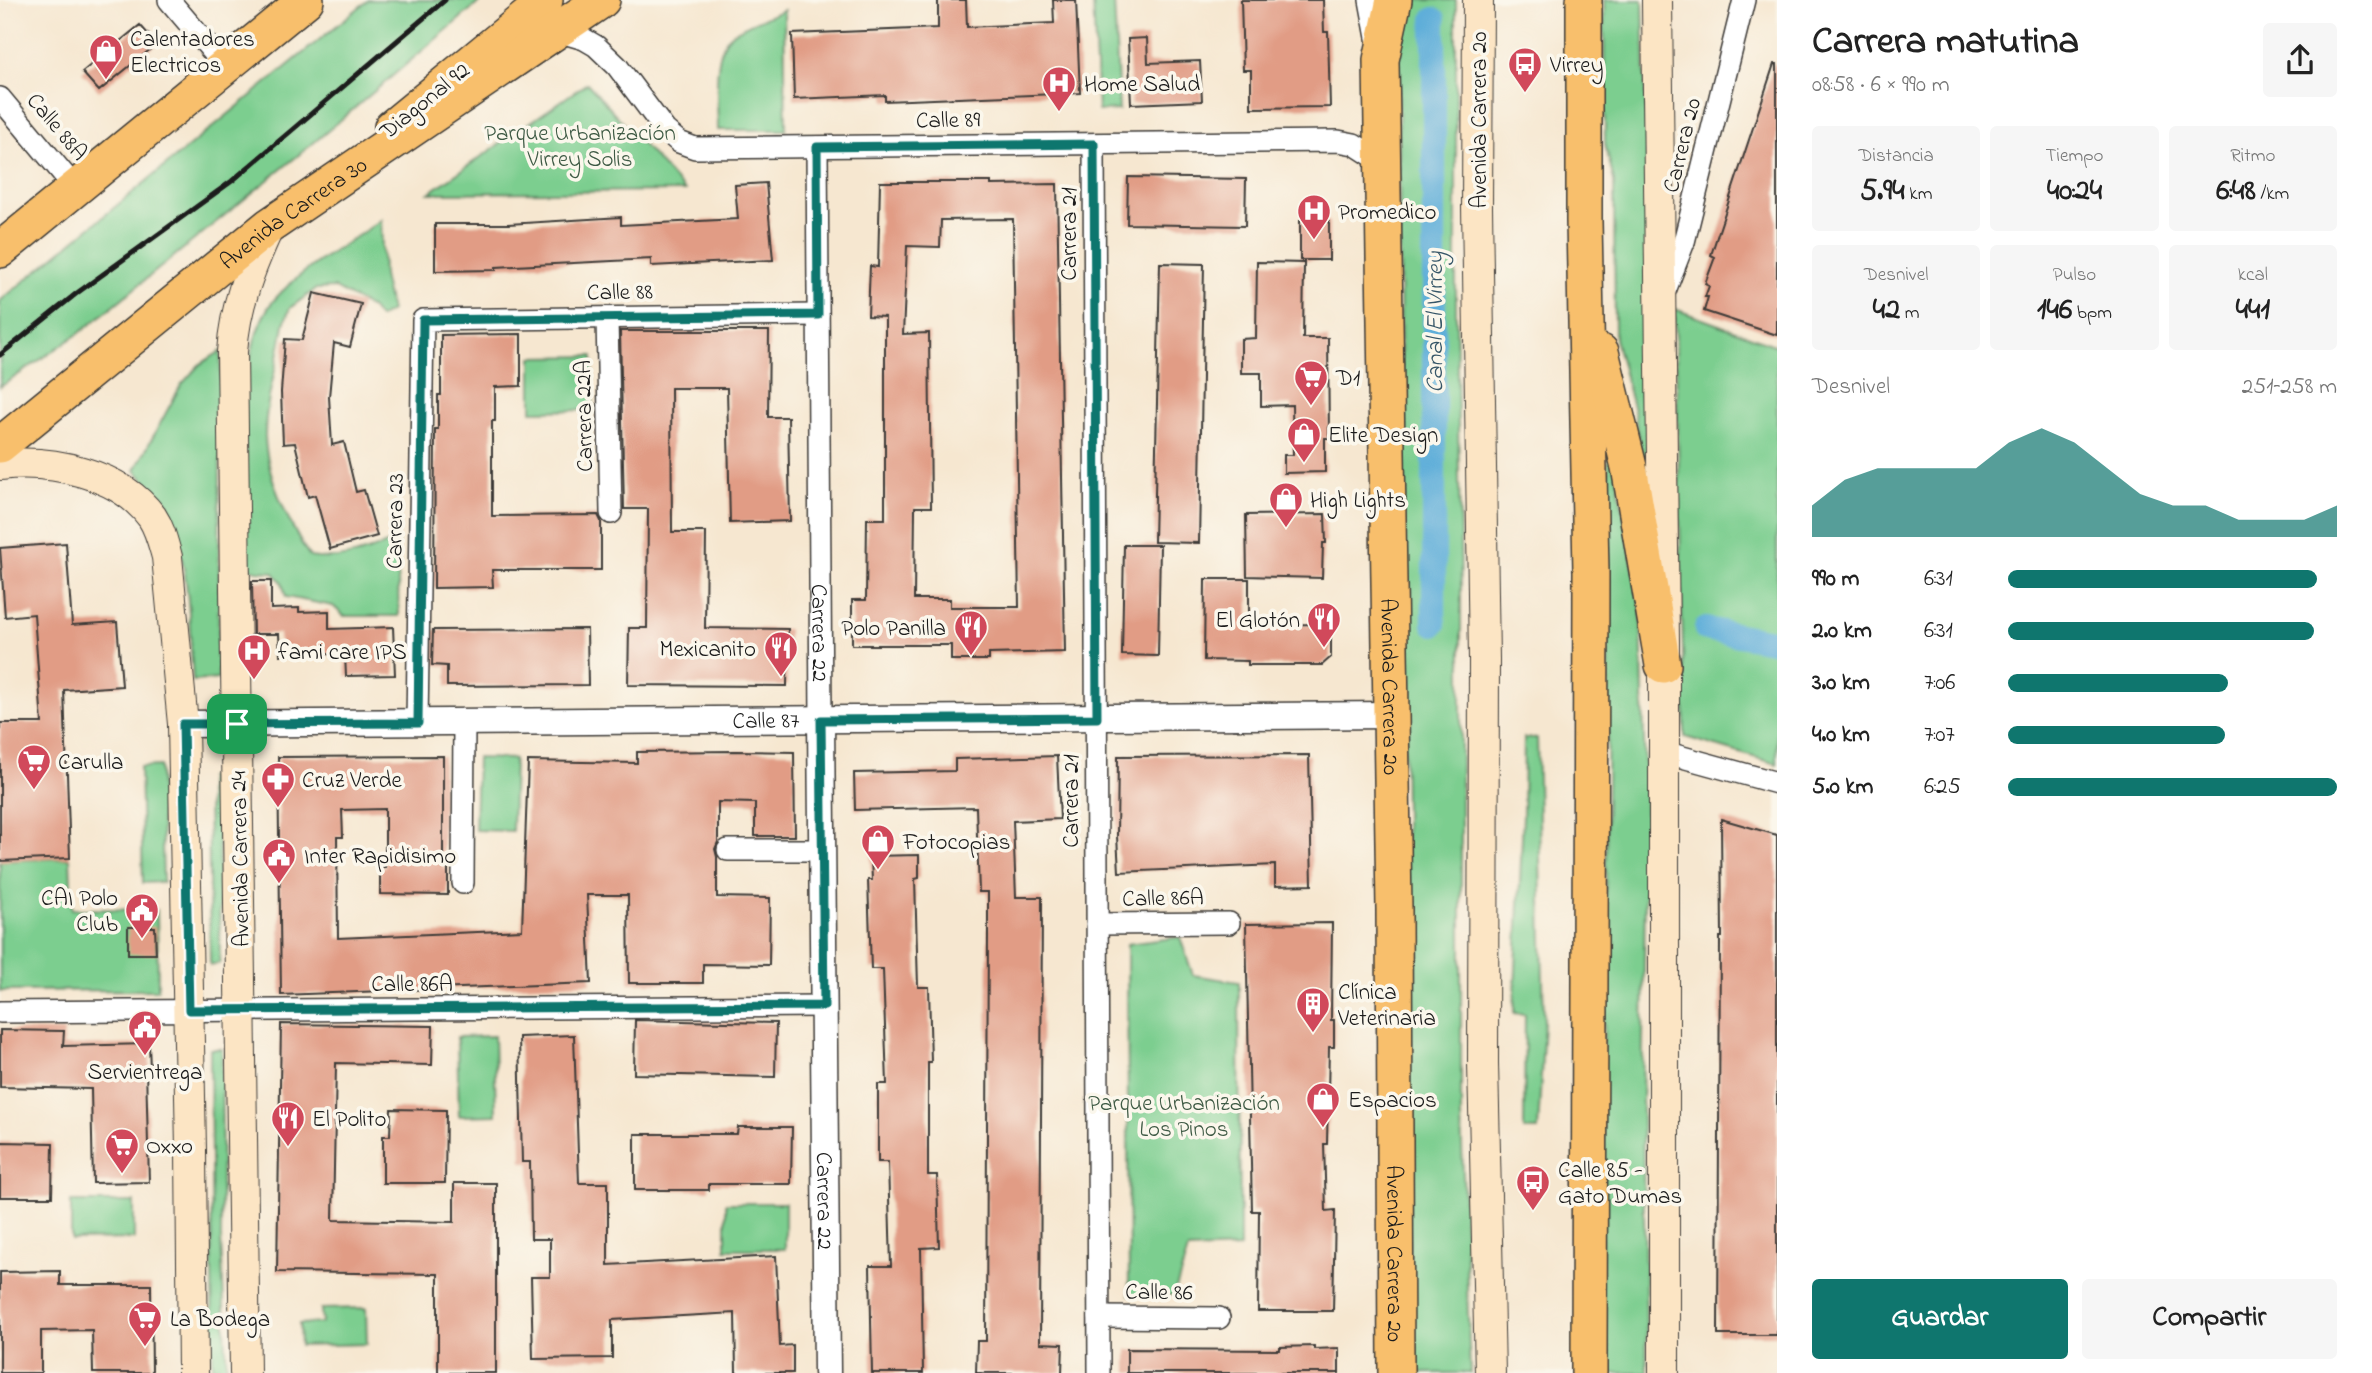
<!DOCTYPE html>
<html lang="es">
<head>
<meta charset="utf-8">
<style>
  :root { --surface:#fff; --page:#f6f6f6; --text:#222; --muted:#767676; --accent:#0f766e }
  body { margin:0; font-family:"Indie Flower",sans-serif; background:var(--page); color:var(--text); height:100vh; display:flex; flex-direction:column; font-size:26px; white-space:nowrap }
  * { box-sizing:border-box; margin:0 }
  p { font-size:23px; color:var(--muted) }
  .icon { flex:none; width:38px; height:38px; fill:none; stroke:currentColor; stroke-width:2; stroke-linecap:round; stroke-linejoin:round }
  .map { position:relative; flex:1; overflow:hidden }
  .drawer { display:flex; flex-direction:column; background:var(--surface); width:595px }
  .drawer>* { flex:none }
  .pin { position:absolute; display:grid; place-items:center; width:60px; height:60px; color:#fff; margin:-30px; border-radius:14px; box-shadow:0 4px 10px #0006 }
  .round { display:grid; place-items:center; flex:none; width:74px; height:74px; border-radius:7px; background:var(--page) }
  .summary { display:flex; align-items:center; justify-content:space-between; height:119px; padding:0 35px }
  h1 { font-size:38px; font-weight:700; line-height:52px }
  .figures { display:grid; grid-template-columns:repeat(3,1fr); gap:10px; height:119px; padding:7px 35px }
  .figures div { display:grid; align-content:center; border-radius:7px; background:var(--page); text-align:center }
  .figures b { font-size:30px; font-weight:700 }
  .figures small { font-size:19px; font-weight:400 }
  .figures p { font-size:19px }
  .chart { height:196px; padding:14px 35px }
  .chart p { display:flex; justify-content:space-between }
  .chart svg { width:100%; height:126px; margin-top:7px; fill:var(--accent); opacity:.7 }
  .primary-button { display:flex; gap:14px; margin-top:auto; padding:14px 35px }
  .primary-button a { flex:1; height:80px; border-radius:7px; background:var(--accent); color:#fff; font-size:28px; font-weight:700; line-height:80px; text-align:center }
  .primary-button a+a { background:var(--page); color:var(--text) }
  ul { padding:0 35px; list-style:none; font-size:23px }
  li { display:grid; grid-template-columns:112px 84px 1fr; align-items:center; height:52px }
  li i { height:18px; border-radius:9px; background:var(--accent) }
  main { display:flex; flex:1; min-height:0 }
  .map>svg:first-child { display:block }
</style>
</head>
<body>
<main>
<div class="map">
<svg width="1777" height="1373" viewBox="0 0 1777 1373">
  <rect width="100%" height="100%" fill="#fbf7ec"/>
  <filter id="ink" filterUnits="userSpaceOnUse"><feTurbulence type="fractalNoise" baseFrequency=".0143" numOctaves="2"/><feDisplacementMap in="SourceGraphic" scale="14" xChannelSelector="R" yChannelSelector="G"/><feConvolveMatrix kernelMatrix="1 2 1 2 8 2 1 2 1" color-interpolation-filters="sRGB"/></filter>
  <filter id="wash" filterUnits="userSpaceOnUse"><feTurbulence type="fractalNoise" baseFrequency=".00686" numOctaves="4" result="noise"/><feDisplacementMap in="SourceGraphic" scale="28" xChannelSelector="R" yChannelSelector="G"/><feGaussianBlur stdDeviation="1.57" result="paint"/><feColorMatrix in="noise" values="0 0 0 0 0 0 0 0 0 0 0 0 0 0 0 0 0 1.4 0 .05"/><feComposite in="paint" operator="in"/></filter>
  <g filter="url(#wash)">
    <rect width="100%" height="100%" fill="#f6e7d0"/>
    <path fill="#7cce8f" stroke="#4c7556" stroke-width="2" d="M368,0H482L317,140L81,332L0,387V301Z
      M1093,0H1114L1119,110L1098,111Z
      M1408,0H1456V313L1461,587V1116L1470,1373H1410L1398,36Z
      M1604,0H1643L1657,543L1634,411L1615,339L1614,181L1605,144Z
      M784,10L786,130H718C718,106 711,49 732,34C747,23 768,17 784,10Z
      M587,83L685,191L429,193Z
      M381,220L383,276L391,311L379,318L371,308L335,288L316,289L290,308L284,324C279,361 265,399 265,436C266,475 289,525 310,557C342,562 368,552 397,540L399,616H344L333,606L286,597L282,582L273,572L257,571L245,567C244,502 231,350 274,300C304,266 345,246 381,220Z
      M1675,309L1777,346V764L1685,737Z
      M221,351L218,679L193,681C187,603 194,530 135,470L181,385L199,365Z
      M593,356V410L532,411V357Z
      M1608,427L1641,612L1646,822L1642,1109L1647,1373H1599L1608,711Z
      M1524,738H1537L1544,1021L1538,1130H1524L1525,1014L1514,1013L1523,816Z
      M477,758L514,759L512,831L475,830Z
      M160,766L163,882L143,883L140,767Z
      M218,777L220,963L210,965L208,778Z
      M70,858L72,909L157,910L158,990L0,991V861Z
      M1180,937L1193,975L1239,982L1240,1248L1188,1250L1174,1295H1129L1127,944Z
      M494,1036L496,1115L459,1116L457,1037Z
      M210,1049H222L221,1238L227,1373H213Z
      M71,1202H134V1239L71,1240Z
      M726,1203H785V1249H726Z
      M366,1308L367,1344L300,1346L299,1324L322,1323L321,1309Z"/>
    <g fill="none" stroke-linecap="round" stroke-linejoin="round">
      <path stroke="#5eaed9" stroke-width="24" d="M1434,19V624
        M1706,629L1777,642"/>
    </g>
    <g id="blocks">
      <path fill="#e19c85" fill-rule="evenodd" d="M938,0H966L967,27L1054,23L1053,0H1076L1080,93L885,101V95L794,99L792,34L938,28Z
        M1241,0H1323L1324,32H1328L1330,107L1251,108V70H1243Z
        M140,25L157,44L99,91L82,72Z
        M1147,38L1148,63L1200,61L1202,101L1131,104L1128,39Z
        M1774,64H1777V335L1704,311L1708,297H1705L1709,286L1705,284L1715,257L1711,255Z
        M1128,177L1246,179L1245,226L1127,224Z
        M880,182H991V185L1057,184L1065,652L989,654V660H951V645H852V600H866L867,519H885V317L868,316L870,266L878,267ZM1013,219L1019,607H950V599H914L915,507H931L929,333L903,334L907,246L940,247L941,220Z
        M766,183L773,260L651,266V259L496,267V270L435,271V224H508L621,217V225L738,219L735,185Z
        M1300,221H1329V260H1300Z
        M1257,262L1304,263L1303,338H1328L1329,438H1325V472L1284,473V455H1293L1292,405L1261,406V373H1241V339L1256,338Z
        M1160,263L1204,264L1199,543L1154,542Z
        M314,293L361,304L350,347L334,343L329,397L332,445L344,442L356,492L364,490L377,536L330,549L315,495L308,497L295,443L283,444L281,392L285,339L302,340Z
        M620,331H769L768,417H788L790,521L730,523L727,388H671L672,532H706L705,628L788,629L787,686L628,685L629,628H647L648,509H624Z
        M521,334V386L495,387V421H492V516L598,515L601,521V570H492L493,587L434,588L435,429H438V395H441V335Z
        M1325,514L1326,543H1323L1322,578L1247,576L1246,515Z
        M66,543L72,625L117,622L122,686L64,690L70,858L0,861V723H42L34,614L5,617L0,548Z
        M1124,545H1160L1158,656L1122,655Z
        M1205,579H1249V625L1331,624V657L1322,665H1248V661L1204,660Z
        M252,581H271V609L299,608V612L329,611V629L393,627L395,675L346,676L345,654L280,655L279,634H253Z
        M587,629L588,685L447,686V666L432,665L433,630Z
        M736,751L794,752L795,836H755V803L718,802V842L715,849L717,857V897L770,898L769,965L703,964V983H629L628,895H587L591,983L281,995L278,757L443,756V868H448V895L380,894V867H385V809L342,810L343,837H337L338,938L522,930L528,761L637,763V752Z
        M1309,755L1312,885L1275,886V865L1119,872L1117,836L1118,756Z
        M1057,756L1060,819L1013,821L1016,897H1042L1040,1343L1063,1344L1062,1373H976L977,1341H986L988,927V892H979L976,807L855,810L854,773L955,771V759Z
        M1721,819L1777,835V1335H1718L1720,937H1722Z
        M919,855V878L915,879L918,987H929L931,1062H928V1175H937L939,1247L921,1248L923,1373H872L870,1266H891L888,1162H878V1084H887L883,969H871L868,880H872L871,856Z
        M1332,923L1331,1020H1334V1047H1329L1327,1144H1324L1326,1211L1335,1210L1333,1311H1258L1259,1211H1252L1246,924Z
        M128,927H155L156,954H128Z
        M635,1020L776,1023L775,1077L634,1074Z
        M281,1024L433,1026L432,1065L336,1063L333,1220L454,1222V1183H496V1373H438V1274L277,1272Z
        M0,1030L64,1031L63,1046L149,1044L150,1069H146L149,1182L93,1183L91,1089L0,1087Z
        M574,1035L579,1183H608V1265L776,1256L780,1346L793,1345V1373H736L735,1313L612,1320V1358L533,1359L531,1277H550V1239H531L530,1162H522L519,1037Z
        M391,1109L446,1110L445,1183H383V1136H390Z
        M738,1127H792L791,1184H709V1190H635V1134H737Z
        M0,1142L53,1143L52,1197H0Z
        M60,1271V1285H151L152,1373H93L92,1330L41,1331V1373H0V1272Z
        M1314,1346V1349L1339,1348V1373H1127V1349L1280,1350V1347Z"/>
    </g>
  </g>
  <g filter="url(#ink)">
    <use href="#blocks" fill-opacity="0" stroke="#3d3a37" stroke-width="2"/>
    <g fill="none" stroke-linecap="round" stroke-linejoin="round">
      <g stroke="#3d3a37" stroke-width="24">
        <g id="minor">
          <path d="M169,0L225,66"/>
          <path d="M1370,0L1378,43"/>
          <path d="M557,31L584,39L596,46L617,66L665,130L679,142L695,148L1338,141L1354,144L1382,162"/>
          <path d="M0,98L76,189"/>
          <path d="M1094,144L1099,1373"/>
          <path id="s1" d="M817,147L821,720"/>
          <path d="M1665,291L1684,242L1744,0"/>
          <path d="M607,318L611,513"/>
          <path d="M417,723L423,320L818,315"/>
          <path d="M1664,752L1777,783"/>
          <path d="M728,850H823"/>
          <path d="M463,883L464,722"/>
          <path d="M1097,924L1229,923"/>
          <path d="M0,1012L824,1006"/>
          <path d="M1099,1317L1219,1318"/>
        </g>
      </g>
      <g stroke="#3d3a37" stroke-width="29">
        <g id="tertiary">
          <path id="s2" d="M821,720L827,1373"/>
          <path id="s3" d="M183,724L1391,715"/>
        </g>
      </g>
      <g stroke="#3d3a37" stroke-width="32">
        <path id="secondary" d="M1478,0L1477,207L1484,659L1483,1063L1490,1373
          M1657,0L1664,640V1373
          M0,465C51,459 120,473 152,517C160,529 163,543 167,557L183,724L191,1150L193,1373
          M245,1373L232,352C235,306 250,268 269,227"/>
      </g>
      <g stroke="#3d3a37" stroke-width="36">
        <path id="primary" d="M391,127L546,0"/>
      </g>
      <g stroke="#3d3a37" stroke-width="38">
        <g id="trunk">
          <path id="s4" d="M1394,0L1381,60L1394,909L1396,1373"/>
          <path d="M1584,0V221L1591,572L1589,1373"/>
          <path d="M0,250L306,0"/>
          <path d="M1601,352L1629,467L1663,665"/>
          <path id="s5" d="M0,445L269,226L602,0"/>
        </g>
      </g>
      <use href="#minor" stroke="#fff" stroke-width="21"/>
      <use href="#tertiary" stroke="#fff" stroke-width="26"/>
      <use href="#secondary" stroke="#fce5c4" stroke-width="30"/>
      <use href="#primary" stroke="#f8bf6c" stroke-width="33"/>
      <use href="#trunk" stroke="#f8bf6c" stroke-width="35"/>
      <path stroke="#1c1c1c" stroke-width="5" d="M0,355L77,293L232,181L445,0"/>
    </g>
  </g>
  <g fill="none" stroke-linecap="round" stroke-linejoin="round" filter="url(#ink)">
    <g stroke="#fff" stroke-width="14">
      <path id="route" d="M1094,144L1097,718L821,720L824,1006L189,1010L183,724L418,723L423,320L818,315L817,147Z"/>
    </g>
    <use href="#route" stroke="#0f766e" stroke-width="9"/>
  </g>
  <defs>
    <g id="shop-pin" transform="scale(1.75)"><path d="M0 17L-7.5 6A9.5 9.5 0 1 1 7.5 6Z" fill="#d1495b" stroke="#fbf7ec"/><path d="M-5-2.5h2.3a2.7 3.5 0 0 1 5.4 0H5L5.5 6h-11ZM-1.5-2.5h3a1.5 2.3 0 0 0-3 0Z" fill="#fff"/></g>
    <g id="bus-pin" transform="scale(1.75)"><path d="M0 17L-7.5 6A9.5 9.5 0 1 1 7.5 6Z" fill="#d1495b" stroke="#fbf7ec"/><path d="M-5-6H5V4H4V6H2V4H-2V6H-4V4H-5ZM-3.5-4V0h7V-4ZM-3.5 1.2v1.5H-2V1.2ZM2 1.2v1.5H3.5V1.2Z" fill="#fff"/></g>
    <g id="hospital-pin" transform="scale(1.75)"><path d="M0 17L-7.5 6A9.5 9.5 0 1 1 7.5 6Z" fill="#d1495b" stroke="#fbf7ec"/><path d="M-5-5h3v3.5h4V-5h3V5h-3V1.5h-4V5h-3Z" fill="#fff"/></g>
    <g id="supermarket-pin" transform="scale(1.75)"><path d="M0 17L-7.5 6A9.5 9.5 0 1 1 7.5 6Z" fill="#d1495b" stroke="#fbf7ec"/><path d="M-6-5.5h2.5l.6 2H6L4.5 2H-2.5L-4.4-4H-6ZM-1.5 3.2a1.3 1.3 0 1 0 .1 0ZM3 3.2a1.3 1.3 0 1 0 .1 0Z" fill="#fff"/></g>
    <g id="restaurant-pin" transform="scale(1.75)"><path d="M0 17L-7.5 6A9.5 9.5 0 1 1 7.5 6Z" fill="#d1495b" stroke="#fbf7ec"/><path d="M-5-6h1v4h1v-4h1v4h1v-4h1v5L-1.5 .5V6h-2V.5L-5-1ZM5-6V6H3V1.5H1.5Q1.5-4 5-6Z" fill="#fff"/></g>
    <g id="pharmacy-pin" transform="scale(1.75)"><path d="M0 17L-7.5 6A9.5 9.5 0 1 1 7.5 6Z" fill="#d1495b" stroke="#fbf7ec"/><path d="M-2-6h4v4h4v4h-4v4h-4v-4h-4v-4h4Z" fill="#fff"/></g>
    <g id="civic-pin" transform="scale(1.75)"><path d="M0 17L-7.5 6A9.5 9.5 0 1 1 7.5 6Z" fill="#d1495b" stroke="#fbf7ec"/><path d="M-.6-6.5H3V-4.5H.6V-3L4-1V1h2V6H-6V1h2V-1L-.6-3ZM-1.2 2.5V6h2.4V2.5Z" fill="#fff"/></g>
    <g id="building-pin" transform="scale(1.75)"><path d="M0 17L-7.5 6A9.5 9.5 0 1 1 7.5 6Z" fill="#d1495b" stroke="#fbf7ec"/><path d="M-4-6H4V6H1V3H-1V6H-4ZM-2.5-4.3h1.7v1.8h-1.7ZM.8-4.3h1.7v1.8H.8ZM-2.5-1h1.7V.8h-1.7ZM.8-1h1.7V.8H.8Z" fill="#fff"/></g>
  </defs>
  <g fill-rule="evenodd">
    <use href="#shop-pin" x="106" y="51"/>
    <use href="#bus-pin" x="1525" y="64"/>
    <use href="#hospital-pin" x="1059" y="83"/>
    <use href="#hospital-pin" x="1314" y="211"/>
    <use href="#supermarket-pin" x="1311" y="377"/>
    <use href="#shop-pin" x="1304" y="434"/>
    <use href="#shop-pin" x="1286" y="499"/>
    <use href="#restaurant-pin" x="1324" y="619"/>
    <use href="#restaurant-pin" x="971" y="627"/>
    <use href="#restaurant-pin" x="781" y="648"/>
    <use href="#hospital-pin" x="254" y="651"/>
    <use href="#supermarket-pin" x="34" y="761"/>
    <use href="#pharmacy-pin" x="278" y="779"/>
    <use href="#shop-pin" x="878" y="841"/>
    <use href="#civic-pin" x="279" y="855"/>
    <use href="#civic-pin" x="142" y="910"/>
    <use href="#building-pin" x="1313" y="1004"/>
    <use href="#civic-pin" x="145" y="1027"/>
    <use href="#shop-pin" x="1323" y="1099"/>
    <use href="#restaurant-pin" x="288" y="1118"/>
    <use href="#supermarket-pin" x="122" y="1145"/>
    <use href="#bus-pin" x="1533" y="1182"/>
    <use href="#supermarket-pin" x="145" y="1318"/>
  </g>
  <g text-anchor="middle" stroke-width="7" stroke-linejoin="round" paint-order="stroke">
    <g font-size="23" fill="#1c1c1c" stroke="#fbf7ec" text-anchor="start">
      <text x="130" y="46">Calentadores<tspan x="130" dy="26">Electricos</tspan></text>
      <text x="1550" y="72">Virrey</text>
      <text x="1084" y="91">Home Salud</text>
      <text x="1338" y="219">Promedico</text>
      <text x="1336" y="385">D1</text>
      <text x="1328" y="442">Elite Design</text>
      <text x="1310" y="507">High Lights</text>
      <text x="1300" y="627" text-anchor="end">El Glotón</text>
      <text x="946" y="635" text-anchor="end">Polo Panilla</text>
      <text x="756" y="656" text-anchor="end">Mexicanito</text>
      <text x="278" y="659">fami care IPS</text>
      <text x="58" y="769">Carulla</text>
      <text x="302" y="787">Cruz Verde</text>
      <text x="903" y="849">Fotocopias</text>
      <text x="304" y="863">Inter Rapidisimo</text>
      <text x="118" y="905" text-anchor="end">CAI Polo<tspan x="118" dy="26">Club</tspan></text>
      <text x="1338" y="999">Clínica<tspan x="1338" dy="26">Veterinaria</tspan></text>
      <text x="145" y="1079" text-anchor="middle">Servientrega</text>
      <text x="1348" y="1107">Espacios</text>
      <text x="312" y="1126">El Polito</text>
      <text x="146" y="1153">Oxxo</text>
      <text x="1558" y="1177">Calle 85 -<tspan x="1558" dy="26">Gato Dumas</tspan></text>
      <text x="170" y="1326">La Bodega</text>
    </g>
    <g font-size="23" fill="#1c1c1c" stroke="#fbf7ec">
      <text transform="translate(424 100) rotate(-39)" y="8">Diagonal 92</text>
      <text transform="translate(948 119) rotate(-1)" y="8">Calle 89</text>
      <text transform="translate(1478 120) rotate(-90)" y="8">Avenida Carrera 20</text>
      <text transform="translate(58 126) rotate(50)" y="8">Calle 88A</text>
      <text transform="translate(1681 145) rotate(-76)" y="8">Carrera 20</text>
      <text dy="8" stroke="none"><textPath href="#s5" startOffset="374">Avenida Carrera 30</textPath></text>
      <text transform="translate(1068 234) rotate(-90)" y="8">Carrera 21</text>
      <text transform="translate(620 291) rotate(-1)" y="8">Calle 88</text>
      <text transform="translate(583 416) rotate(-91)" y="8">Carrera 22A</text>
      <text transform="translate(394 521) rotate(-89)" y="8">Carrera 23</text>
      <text dy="8" stroke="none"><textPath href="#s1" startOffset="486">Carrera 22</textPath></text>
      <text dy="8" stroke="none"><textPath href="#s4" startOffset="688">Avenida Carrera 20</textPath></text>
      <text dy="8" stroke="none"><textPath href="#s3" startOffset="583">Calle 87</textPath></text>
      <text transform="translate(1070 801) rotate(-90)" y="8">Carrera 21</text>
      <text transform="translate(239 859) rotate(-91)" y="8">Avenida Carrera 24</text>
      <text transform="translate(1163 897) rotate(-1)" y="8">Calle 86A</text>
      <text x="412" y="991">Calle 86A</text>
      <text dy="8" stroke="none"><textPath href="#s2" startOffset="481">Carrera 22</textPath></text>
      <text dy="8" stroke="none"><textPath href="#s4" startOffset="1255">Avenida Carrera 20</textPath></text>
      <text transform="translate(1159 1291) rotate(1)" y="8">Calle 86</text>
    </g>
    <g font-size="23" fill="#3e5a44" stroke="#fbf7ec">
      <text x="580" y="140">Parque Urbanización<tspan x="580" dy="26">Virrey Solis</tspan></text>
      <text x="1184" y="1110">Parque Urbanización<tspan x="1184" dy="26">Los Pinos</tspan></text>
    </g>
    <g font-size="24" font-style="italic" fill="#365668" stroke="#fbf7ec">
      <text transform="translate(1434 322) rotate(-90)" y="8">Canal El Virrey</text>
    </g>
  </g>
</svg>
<div class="pin" style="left:237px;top:724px;background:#1e9e55"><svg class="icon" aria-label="arrive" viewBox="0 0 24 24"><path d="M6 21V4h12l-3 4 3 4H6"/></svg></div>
</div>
<section class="drawer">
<div class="summary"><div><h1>Carrera matutina</h1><p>08:58 · 6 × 990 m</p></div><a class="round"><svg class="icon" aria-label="share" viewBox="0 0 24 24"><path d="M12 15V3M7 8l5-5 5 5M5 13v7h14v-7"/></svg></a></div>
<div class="figures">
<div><p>Distancia</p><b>5.94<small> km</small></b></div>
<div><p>Tiempo</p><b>40:24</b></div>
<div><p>Ritmo</p><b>6:48<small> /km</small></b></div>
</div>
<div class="figures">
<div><p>Desnivel</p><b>42<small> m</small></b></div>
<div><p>Pulso</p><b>146<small> bpm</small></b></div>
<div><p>kcal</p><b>441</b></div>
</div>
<div class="chart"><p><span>Desnivel</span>251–258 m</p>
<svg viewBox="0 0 160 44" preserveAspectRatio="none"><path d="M0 44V33L10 24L20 20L30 20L40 20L50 20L60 11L70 6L80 11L90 20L100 29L110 33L120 33L130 38L140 38L150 38L160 33V44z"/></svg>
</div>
<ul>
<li><b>990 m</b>6:31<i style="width:94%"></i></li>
<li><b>2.0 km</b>6:31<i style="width:93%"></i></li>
<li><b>3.0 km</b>7:06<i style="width:67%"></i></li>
<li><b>4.0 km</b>7:07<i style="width:66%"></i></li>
<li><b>5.0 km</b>6:25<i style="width:100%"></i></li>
</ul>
<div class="primary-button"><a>Guardar</a><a>Compartir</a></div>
</section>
</main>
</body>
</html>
